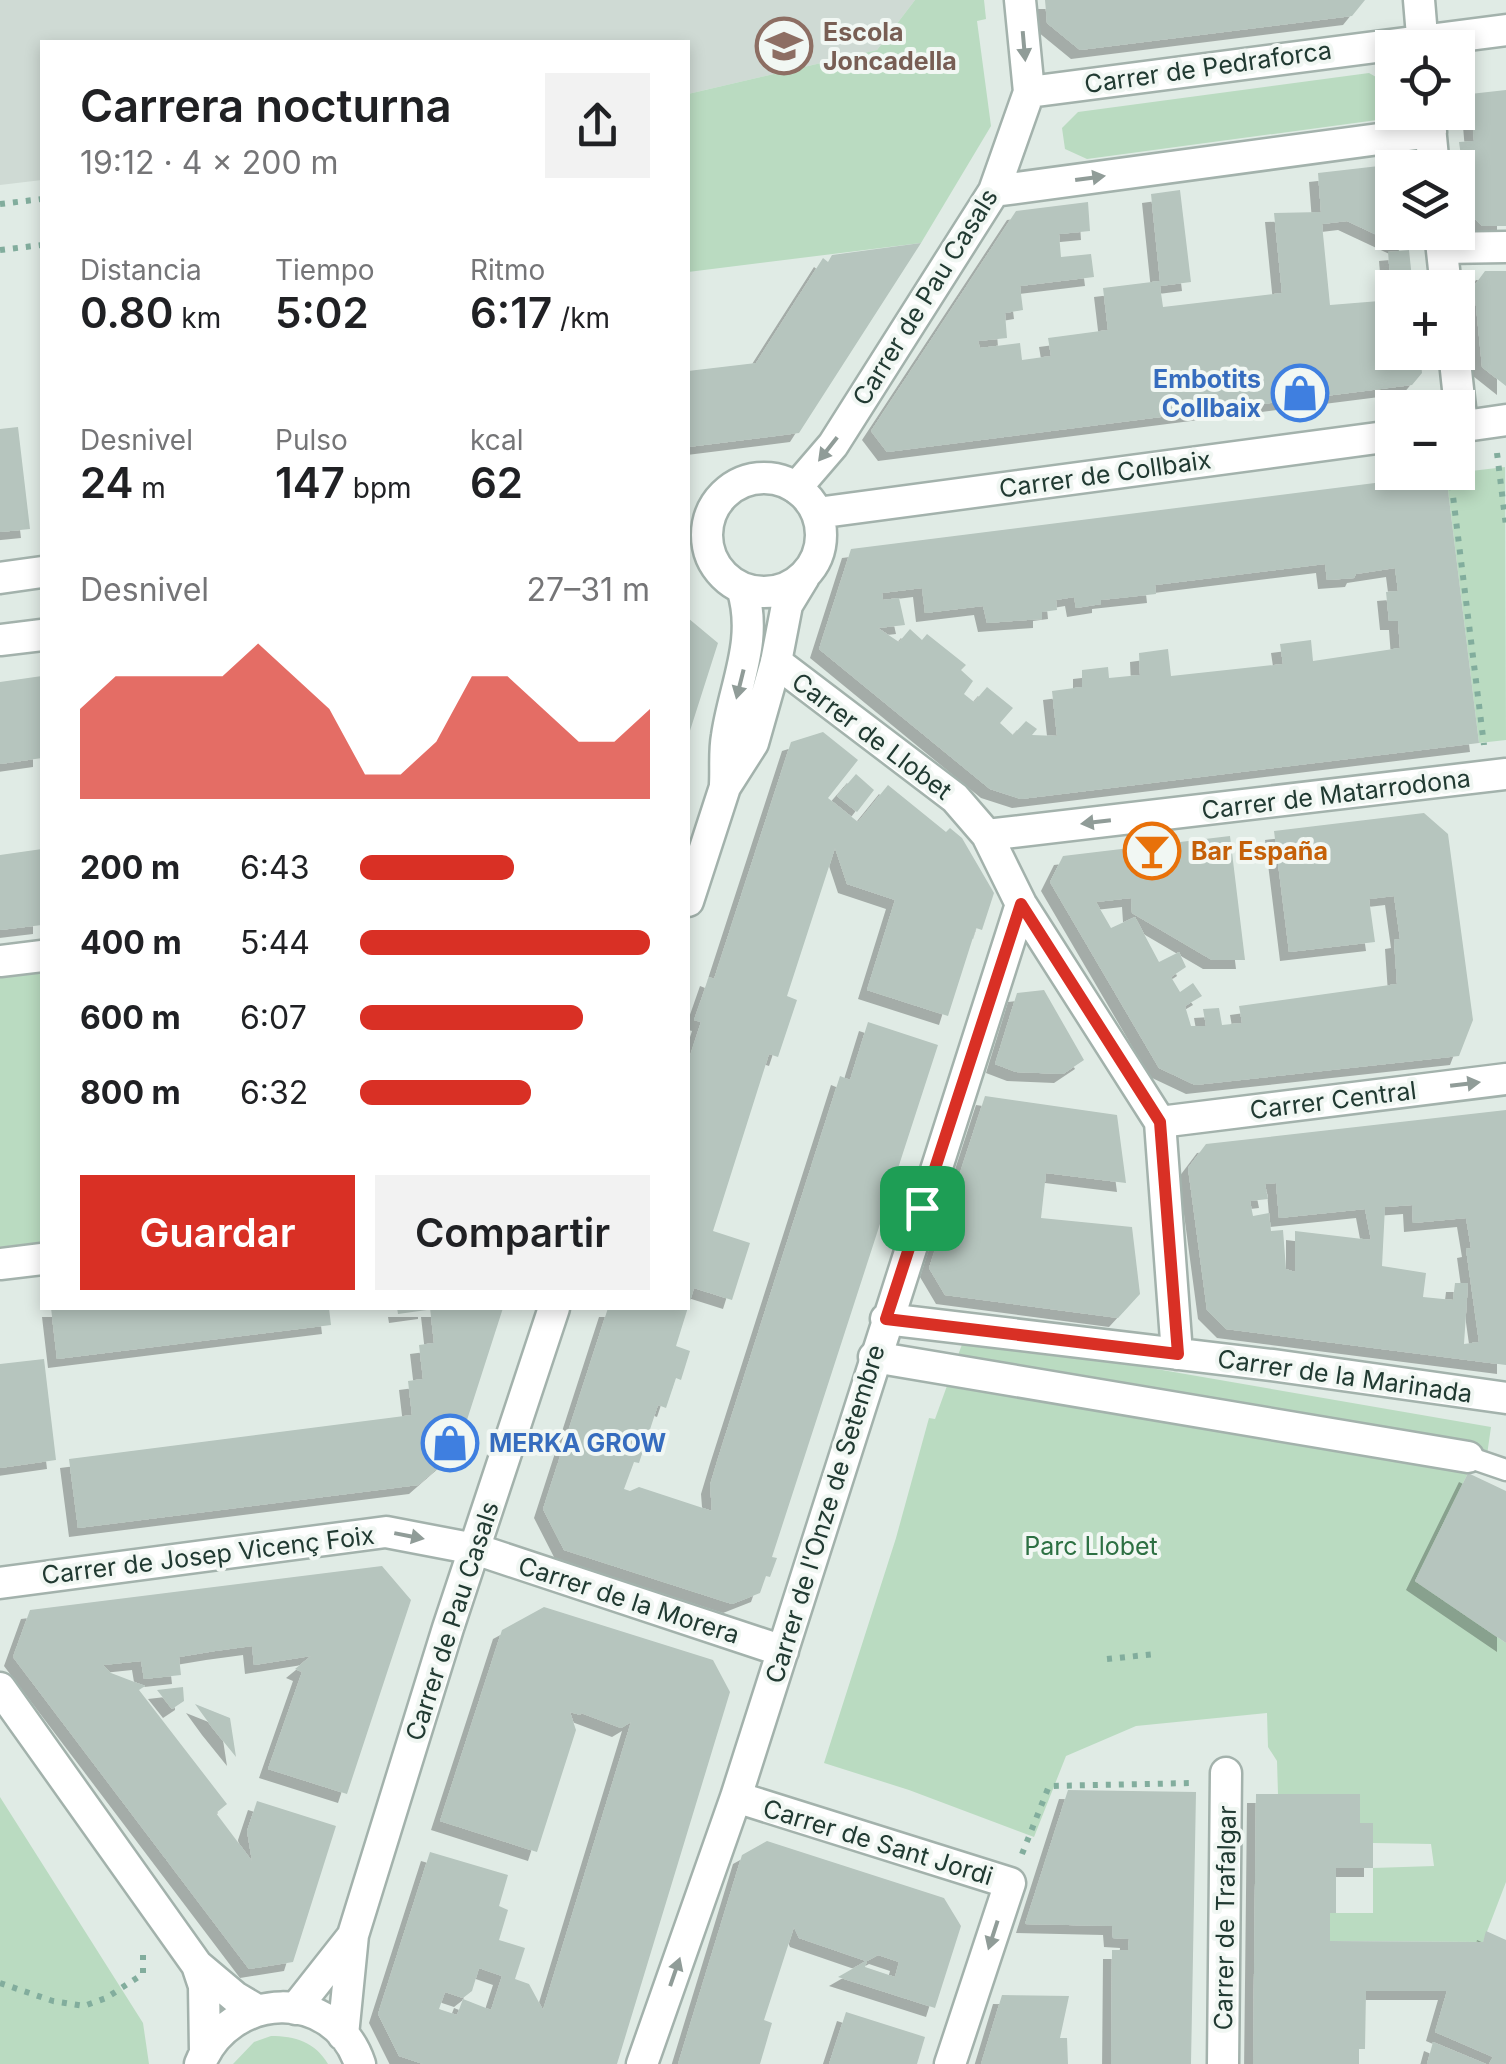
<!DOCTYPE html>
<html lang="es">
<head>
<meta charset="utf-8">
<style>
  :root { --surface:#fff; --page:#f2f2f2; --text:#202124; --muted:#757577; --accent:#d93025 }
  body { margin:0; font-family:Inter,sans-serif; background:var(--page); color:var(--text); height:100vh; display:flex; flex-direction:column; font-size:38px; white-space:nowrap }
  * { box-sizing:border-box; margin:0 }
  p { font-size:32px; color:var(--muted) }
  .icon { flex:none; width:55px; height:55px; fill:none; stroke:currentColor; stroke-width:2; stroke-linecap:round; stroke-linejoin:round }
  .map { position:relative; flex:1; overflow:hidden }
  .sheet { position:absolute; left:40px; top:40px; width:650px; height:1270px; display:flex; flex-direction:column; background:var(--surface); border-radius:0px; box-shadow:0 5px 15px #0003 }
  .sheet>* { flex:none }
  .tools { position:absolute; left:1375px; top:30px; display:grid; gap:20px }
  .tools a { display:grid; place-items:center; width:100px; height:100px; border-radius:0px; background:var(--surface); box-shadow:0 5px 15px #0003; font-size:50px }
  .pin { position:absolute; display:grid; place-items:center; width:85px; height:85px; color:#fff; margin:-42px; border-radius:20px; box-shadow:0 5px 15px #0006 }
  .round { display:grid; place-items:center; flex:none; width:105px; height:105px; border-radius:0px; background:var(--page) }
  .summary { display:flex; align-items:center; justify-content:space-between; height:170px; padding:0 40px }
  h1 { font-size:45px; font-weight:600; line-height:75px }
  .figures { display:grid; grid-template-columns:repeat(3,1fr); gap:15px; height:170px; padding:10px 40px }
  .figures div { display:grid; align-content:center }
  .figures b { font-size:42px; font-weight:600 }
  .figures small { font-size:28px; font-weight:400 }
  .figures p { font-size:28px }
  .chart { height:280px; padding:20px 40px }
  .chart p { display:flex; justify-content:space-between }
  .chart svg { width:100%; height:180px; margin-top:10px; fill:var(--accent); opacity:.7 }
  .button { display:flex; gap:20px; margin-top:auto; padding:20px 40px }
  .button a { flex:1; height:115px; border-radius:0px; background:var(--accent); color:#fff; font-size:40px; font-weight:600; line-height:115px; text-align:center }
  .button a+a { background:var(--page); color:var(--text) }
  ul { padding:0 40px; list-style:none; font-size:32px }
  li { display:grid; grid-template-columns:160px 120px 1fr; align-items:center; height:75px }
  li i { height:25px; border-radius:12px; background:var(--accent) }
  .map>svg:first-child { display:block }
</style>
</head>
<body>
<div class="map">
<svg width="1506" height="2064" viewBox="0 0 1506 2064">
  <defs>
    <filter id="shadow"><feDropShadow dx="-9" dy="9" stdDeviation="0" flood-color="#0004"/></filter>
  </defs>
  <rect width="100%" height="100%" fill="#e0ebe5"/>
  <path fill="#cfdad4" d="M0,0H915L877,50L688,94V42H42V180L0,185Z"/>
  <path fill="#badbc1" d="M915,0H984L986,19L977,21L991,126L921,243L688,272V94L877,50Z
    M1369,73L1390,85V108L1377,120L1087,159L1065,149L1062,128L1078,112Z
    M1505,467L1506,740L1479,743L1446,474Z
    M42,970V1242L0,1247V976Z
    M965,1336L1491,1427L1487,1455L1468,1473L1415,1581L1506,1643V1882L1483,1942L1330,1941V1913H1373V1868L1434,1866L1431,1844L1373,1843V1823H1360L1278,1794L1277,1761L1268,1747L1267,1713L1136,1726L1066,1756L1034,1837L909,1790L824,1763L896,1538L929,1418L935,1419Z
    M0,1797L143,2023L149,2064H0Z
    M271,2036C295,2036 315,2042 328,2064H233L254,2042Z"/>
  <path fill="#b6c5be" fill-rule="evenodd" filter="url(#shadow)" d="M1045,0H1365L1352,16L1080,50L1047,23Z
    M1506,90V226H1482L1469,213L1459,142L1474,141L1470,94Z
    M1379,166L1392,179V232H1407L1409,250L1347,221L1322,224L1330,305L1392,300V352H1420L1422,373L1412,385L887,452L871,431L1016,211L1088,202L1090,231L1059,234L1061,257L1091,254L1094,277L1020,286L1023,310L1005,313L1007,338L978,341L980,348L1020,343L1022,360L1051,356L1048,338L1108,330L1103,288L1160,281L1151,194L1180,190L1191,282L1160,286L1163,307L1282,293L1274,213L1321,212L1318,173Z
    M921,243L799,433L688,447V371L756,363L823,258L828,262L832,255Z
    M1409,250L1413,288H1391L1388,252Z
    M1485,271H1506V386L1482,367L1474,286Z
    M18,427L30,529L0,532V429Z
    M1446,474L1479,743L1021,799L990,789L819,649L851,549ZM1325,564L1327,580L1354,578L1356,574L1395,568L1398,591L1386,592L1389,621H1398L1400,648L1313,661L1311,640L1280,644L1283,664L1171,676L1168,649L1139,653L1140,675L1109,678L1108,667L1082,670V687L1052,691L1057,736L1032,735L1037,729L1026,721L1013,735L1000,723L1013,708L987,687L974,702L964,694L973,681L961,670L966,665L927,634L922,640L910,629L899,642L878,628L905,625L899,598L883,600L882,593L922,588L925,613L983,606L987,623L1013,621L1042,619V612L1057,610L1056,600L1074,597L1076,608L1101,604V600L1156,594L1155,585Z
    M688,618L718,643L688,737Z
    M42,676V758L0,764V682Z
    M823,732L858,760L828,798L858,822L888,785L946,832L950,828L962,838L994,893L982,930L976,928L948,1016L867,990L895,900L847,884L835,848L787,996L797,1000L778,1057L769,1054L713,1231L750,1243L732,1300L694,1288L676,1346L690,1351L681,1380L676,1378L666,1408L658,1405L639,1463L634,1462L624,1489L630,1491L639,1487L712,1511L710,1485L719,1455L840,1076L850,1080L868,1022L938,1045L772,1557L777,1558L770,1577L766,1576L760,1593L732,1604L564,1550L543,1509L608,1308H688V1062L701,1022L694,1020L709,977L714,979L791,742Z
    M856,774L874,790L857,812L837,796Z
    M1424,813L1448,834L1473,1020L1459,1056L1195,1085L1159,1068L1050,882L1063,856L1230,836L1245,960H1212L1132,913L1131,898L1096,902L1111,928L1135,917L1159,962L1179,952L1186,967L1171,977L1180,992L1193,983L1202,996L1185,1006L1191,1026H1206L1203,1009L1219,1008L1222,1025L1242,1023L1239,1006L1397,984L1394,940L1400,939L1394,896L1369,899L1375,942L1289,952L1274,831Z
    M42,849V925L0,930V855Z
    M1044,990L1084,1060L1063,1074L1016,1072L995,1064L1017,993Z
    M985,1096L1117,1115L1126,1183L1046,1173L1041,1218L1132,1227L1140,1294L1118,1318L945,1295L929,1268Z
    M1506,1110V1365L1226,1329L1207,1310L1188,1168L1206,1144ZM1276,1183L1279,1218L1365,1209L1371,1240L1295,1231V1272L1286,1269L1283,1230L1271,1231L1269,1213L1253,1216L1250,1201L1268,1199L1265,1184ZM1412,1205L1413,1223L1466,1218L1471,1248L1466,1249L1479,1342L1464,1344L1468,1283H1455L1453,1300L1423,1297L1426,1273L1382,1266L1385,1207Z
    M51,1308H329L331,1325L57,1359Z
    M397,1308H427V1310L398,1314Z
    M430,1308H503L457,1451L418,1485L78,1528L69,1459L412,1415L408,1381L423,1379L419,1345L434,1343Z
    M44,1359L56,1460L0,1468V1364Z
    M1468,1473L1506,1491V1643L1415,1581Z
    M382,1566L411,1600L347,1794L268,1769L302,1672L295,1669L311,1656L254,1665L252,1646L215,1651L179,1657L181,1675L144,1679L141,1661L103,1665L111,1673L145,1686L139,1690L227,1804L216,1813L252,1861L247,1831L257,1801L336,1826L293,1962L249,1969L13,1657L30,1610Z
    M544,1607L713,1660L730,1692L617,2064H423L399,2056L378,2014L430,1852L508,1875L499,1906L508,1910L499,1940L525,1948L515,1979L529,1984L543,2010L631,1722L621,1728L581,1713L580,1715L570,1712L576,1730L537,1852L440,1821L502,1630ZM479,1968L502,1976L491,2010L463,1999L457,2015L439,2009L445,1992L463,1998L472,1991Z
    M183,1687L184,1701L172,1709L157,1690Z
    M195,1704L230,1718L236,1757L211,1726Z
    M1068,1790L1196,1792L1191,2064H1111L1112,1950H1128L1129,1939L1113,1938L1112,1926L1025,1924Z
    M1256,1794H1360V1823H1373V1868H1336V1913H1330V1941L1483,1942L1486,1931L1506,1940V2064H1489L1493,2057L1435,2032L1447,1991H1366L1365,2049H1359V2064H1253Z
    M767,1841L944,1898L961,1926L935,2008L838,1977L866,1961L799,1938L794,1927L764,2020L772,2023L760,2064H678L742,1855ZM878,1955L899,1962L895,1977L865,1967L867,1961Z
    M1002,1995L1069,1996L1060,2038H1067L1068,2064H981Z
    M846,2012L925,2037L917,2064H829Z
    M1433,2042L1486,2064H1427Z"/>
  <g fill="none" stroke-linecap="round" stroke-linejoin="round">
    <g stroke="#a3b2ac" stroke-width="25">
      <path id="service" d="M1468,1457L1506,1470"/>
    </g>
    <g stroke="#a3b2ac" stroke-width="35">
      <path id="pedestrian" d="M874,1357L1468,1457"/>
    </g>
    <g stroke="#a3b2ac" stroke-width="35">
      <path id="minor" d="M1419,0L1423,48
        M1029,92L1506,30
        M1429,116L1434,168
        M994,191L1431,132
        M1440,232L1446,288
        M1442,248L1506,247
        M1454,352L1462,426
        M796,488L833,445L994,191L1029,92L1020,0
        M776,662L955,798L987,835L1021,904L1160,1122L1177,1354
        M987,835L1506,774
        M0,961L42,956
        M1160,1122L1506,1079
        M0,1264L42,1259
        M886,1319L1272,1365L1506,1398
        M0,1583L386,1532L475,1549L783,1651
        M736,1797L1010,1883L950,2064
        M642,2064L736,1797L1021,904
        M1223,2064L1226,1773"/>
    </g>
    <g stroke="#a3b2ac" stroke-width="35">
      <path id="tertiary" d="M1458,427L1506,420
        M707 535a57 57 0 1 1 114 0a57 57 0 1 1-114 0Z
        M817,513L1392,436
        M0,578L42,572
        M0,640L42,635
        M725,784C726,769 724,752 727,736C734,686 759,640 742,588
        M688,901L725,787L753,743L776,662L787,605L804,577
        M0,1688L197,1965L235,1997L257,2010
        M197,1965L204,1986L205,2051
        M295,2009L351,1938
        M343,2035L353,1935L448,1628L554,1308
        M200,2064C229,1991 334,1986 360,2064"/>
    </g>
    <path stroke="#82ad9d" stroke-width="6" stroke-dasharray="5 8" stroke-linecap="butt" d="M0,204L42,199
      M0,250L42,245
      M1497,453L1506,526
      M1450,472L1484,745
      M1107,1659L1156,1654
      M1022,1854L1049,1786L1193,1783
      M0,1983L53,2001L84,2006L106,1998L143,1974V1951"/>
    <use href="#service" stroke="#fff" stroke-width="20"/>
    <use href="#pedestrian" stroke="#fff" stroke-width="30"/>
    <use href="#minor" stroke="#fff" stroke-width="30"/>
    <use href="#tertiary" stroke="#fff" stroke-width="30"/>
  </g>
  <defs><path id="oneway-solid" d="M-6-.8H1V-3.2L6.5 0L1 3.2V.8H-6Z" transform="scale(2.5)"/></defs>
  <g fill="#909c98">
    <use href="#oneway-solid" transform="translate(1024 46) rotate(85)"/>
    <use href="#oneway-solid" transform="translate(1090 178) rotate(-8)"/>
    <use href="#oneway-solid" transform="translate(828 449) rotate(128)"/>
    <use href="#oneway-solid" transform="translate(740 684) rotate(104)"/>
    <use href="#oneway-solid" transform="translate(1096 822) rotate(173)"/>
    <use href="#oneway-solid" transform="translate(1465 1084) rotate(-7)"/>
    <use href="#oneway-solid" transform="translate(409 1536) rotate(11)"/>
    <use href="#oneway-solid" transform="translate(993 1935) rotate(108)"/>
    <use href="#oneway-solid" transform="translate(675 1972) rotate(-71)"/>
  </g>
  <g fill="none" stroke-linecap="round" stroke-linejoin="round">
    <g stroke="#fff" stroke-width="20">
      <path id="route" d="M1021,904L1160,1122L1178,1354L886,1319Z"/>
    </g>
    <use href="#route" stroke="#d93025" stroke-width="12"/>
  </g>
  <defs>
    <g id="school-ring" transform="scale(2.875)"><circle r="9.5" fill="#f1f7f3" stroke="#8d6e63" stroke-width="1.5"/><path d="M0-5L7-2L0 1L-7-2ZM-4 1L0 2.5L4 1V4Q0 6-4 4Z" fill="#8d6e63"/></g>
    <g id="shop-ring" transform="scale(2.875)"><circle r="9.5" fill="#f1f7f3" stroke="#3f7fe0" stroke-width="1.5"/><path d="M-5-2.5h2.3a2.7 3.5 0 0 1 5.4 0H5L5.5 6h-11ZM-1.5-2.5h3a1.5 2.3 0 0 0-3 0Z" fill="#3f7fe0"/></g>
    <g id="bar-ring" transform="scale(2.875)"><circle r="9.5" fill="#f1f7f3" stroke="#e8710a" stroke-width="1.5"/><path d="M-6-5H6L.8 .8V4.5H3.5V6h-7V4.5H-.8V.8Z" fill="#e8710a"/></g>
  </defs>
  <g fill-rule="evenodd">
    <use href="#school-ring" x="784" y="46"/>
    <use href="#shop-ring" x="1300" y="393"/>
    <use href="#bar-ring" x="1152" y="851"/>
    <use href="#shop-ring" x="450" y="1443"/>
  </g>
  <g text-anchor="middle" stroke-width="8" stroke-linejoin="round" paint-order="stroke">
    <g font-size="25" font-weight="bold" fill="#785e54" stroke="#f1f7f3" text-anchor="start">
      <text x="823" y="41">Escola<tspan x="823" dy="29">Joncadella</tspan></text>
    </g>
    <g font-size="25" fill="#213a32" stroke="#f1f7f3">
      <text transform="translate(1208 67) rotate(-8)" y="9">Carrer de Pedraforca</text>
      <text transform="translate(925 297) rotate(-58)" y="9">Carrer de Pau Casals</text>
      <text transform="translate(1105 474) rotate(-8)" y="9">Carrer de Collbaix</text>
      <text transform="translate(872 736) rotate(37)" y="9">Carrer de Llobet</text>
      <text transform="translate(1336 794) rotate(-7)" y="9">Carrer de Matarrodona</text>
      <text transform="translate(1333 1100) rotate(-7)" y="9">Carrer Central</text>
      <text transform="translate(1345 1376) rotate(8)" y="9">Carrer de la Marinada</text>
      <text transform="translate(825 1514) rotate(-73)" y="9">Carrer de l'Onze de Setembre</text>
      <text transform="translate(208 1555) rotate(-7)" y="9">Carrer de Josep Vicenç Foix</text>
      <text transform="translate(629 1600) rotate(18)" y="9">Carrer de la Morera</text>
      <text transform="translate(452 1621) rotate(-72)" y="9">Carrer de Pau Casals</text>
      <text transform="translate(878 1842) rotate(17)" y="9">Carrer de Sant Jordi</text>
      <text transform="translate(1225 1918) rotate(-89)" y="9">Carrer de Trafalgar</text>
    </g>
    <g font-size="25" font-weight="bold" fill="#366cbe" stroke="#f1f7f3" text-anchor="end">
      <text x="1261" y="388">Embotits<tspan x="1261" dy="29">Collbaix</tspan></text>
      <text x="489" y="1452" text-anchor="start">MERKA GROW</text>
    </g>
    <g font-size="25" font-weight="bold" fill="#c56008" stroke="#f1f7f3" text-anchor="start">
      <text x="1191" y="860">Bar España</text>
    </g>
    <g font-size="25" fill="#2d7043" stroke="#f1f7f3">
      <text x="1091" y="1555">Parc Llobet</text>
    </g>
  </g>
</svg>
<div class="tools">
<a><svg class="icon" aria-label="locate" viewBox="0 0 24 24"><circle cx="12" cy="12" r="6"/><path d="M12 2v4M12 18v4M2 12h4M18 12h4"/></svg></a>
<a><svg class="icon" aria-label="layers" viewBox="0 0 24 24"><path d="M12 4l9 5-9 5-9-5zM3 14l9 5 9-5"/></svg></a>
<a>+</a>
<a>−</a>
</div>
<div class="pin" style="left:922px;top:1208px;background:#1e9e55"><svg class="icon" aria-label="arrive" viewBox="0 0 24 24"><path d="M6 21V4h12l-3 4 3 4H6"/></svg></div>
<section class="sheet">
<div class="summary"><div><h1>Carrera nocturna</h1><p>19:12 · 4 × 200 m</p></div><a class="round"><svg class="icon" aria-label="share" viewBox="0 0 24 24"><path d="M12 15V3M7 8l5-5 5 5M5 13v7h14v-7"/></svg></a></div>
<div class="figures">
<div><p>Distancia</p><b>0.80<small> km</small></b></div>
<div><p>Tiempo</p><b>5:02</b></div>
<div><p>Ritmo</p><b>6:17<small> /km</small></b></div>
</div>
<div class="figures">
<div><p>Desnivel</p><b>24<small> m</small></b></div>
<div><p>Pulso</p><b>147<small> bpm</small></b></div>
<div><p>kcal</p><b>62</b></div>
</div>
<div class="chart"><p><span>Desnivel</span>27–31 m</p>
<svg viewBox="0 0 160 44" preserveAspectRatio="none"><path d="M0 44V22L10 14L20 14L30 14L40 14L50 6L60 14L70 22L80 38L90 38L100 30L110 14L120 14L130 22L140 30L150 30L160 22V44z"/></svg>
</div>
<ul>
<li><b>200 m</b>6:43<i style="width:53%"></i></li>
<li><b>400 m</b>5:44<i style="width:100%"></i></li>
<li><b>600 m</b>6:07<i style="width:77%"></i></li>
<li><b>800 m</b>6:32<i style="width:59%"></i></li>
</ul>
<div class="button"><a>Guardar</a><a>Compartir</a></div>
</section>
</div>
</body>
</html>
